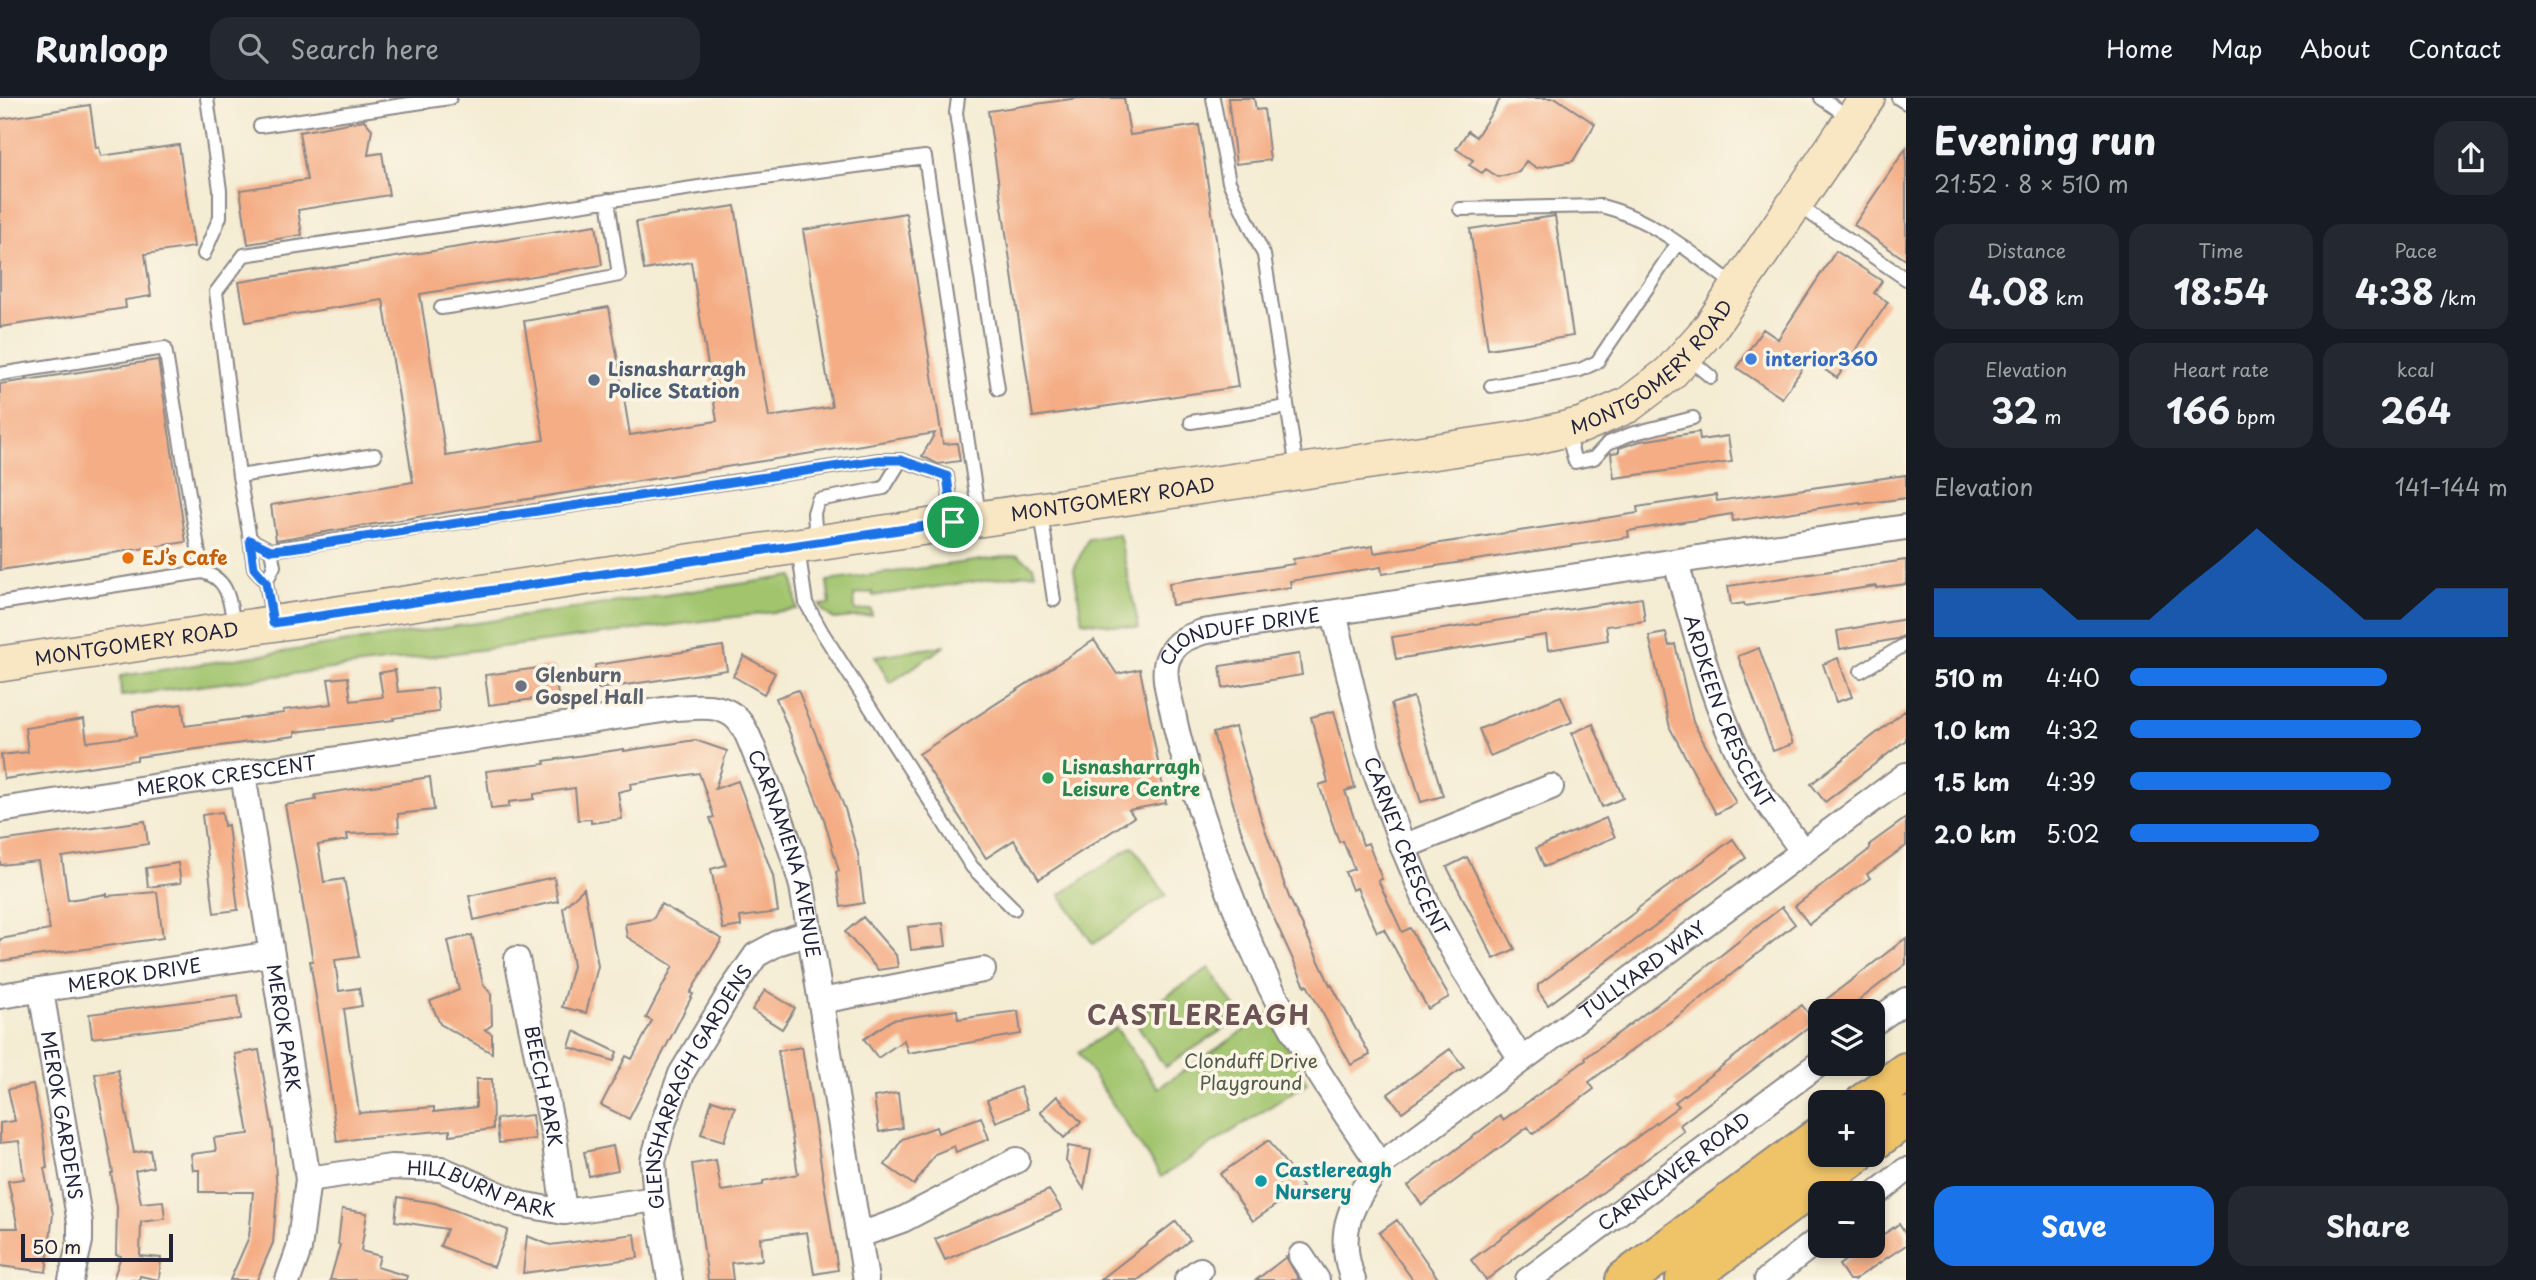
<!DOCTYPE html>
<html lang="en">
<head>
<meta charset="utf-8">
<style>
  :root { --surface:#171b24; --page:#242831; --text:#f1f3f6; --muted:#9ea1a6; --line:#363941; --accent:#1a73e8 }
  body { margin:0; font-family:"Playpen Sans",sans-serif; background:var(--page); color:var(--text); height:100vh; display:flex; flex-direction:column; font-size:26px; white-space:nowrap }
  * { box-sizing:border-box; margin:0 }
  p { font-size:23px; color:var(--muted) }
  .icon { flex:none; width:38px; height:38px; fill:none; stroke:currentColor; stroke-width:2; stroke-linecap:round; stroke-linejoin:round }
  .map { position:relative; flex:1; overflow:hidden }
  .side { display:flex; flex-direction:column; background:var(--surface); width:630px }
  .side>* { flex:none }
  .fabs { position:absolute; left:1808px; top:901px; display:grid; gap:14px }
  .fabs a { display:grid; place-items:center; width:77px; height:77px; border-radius:14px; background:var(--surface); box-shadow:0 4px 10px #0003; font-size:35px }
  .scale { position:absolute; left:21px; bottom:18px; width:152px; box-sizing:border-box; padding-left:7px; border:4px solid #22223b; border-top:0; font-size:19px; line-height:24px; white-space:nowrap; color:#22223b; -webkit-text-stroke:5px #fcf5e5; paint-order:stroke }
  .pin { position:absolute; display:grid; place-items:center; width:60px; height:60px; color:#fff; margin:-30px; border:4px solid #fff; border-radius:50%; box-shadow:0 2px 7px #0007 }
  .round { display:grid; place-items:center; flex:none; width:74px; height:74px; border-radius:21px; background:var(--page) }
  .summary { display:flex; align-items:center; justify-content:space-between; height:119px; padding:0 28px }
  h1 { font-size:38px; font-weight:700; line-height:52px }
  .figures { display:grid; grid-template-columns:repeat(3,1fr); gap:10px; height:119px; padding:7px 28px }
  .figures div { display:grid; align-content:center; border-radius:18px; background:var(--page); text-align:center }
  .figures b { font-size:35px; font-weight:700 }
  .figures small { font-size:19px; font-weight:400 }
  .figures p { font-size:19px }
  .chart { height:196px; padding:14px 28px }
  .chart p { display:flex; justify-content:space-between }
  .chart svg { width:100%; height:126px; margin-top:7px; fill:var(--accent); opacity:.7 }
  .primary-button { display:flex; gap:14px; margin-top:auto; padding:14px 28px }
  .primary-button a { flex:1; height:80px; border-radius:21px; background:var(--accent); color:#fff; font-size:28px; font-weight:700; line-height:80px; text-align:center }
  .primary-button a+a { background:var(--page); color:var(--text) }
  ul { padding:0 28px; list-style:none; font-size:23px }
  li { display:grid; grid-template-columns:112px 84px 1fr; align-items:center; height:52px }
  li i { height:18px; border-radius:9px; background:var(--accent) }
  header { display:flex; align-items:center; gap:42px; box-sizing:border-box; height:98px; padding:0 35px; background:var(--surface); border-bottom:2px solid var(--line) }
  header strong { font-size:33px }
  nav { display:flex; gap:38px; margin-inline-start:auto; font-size:24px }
  .search { width:490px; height:63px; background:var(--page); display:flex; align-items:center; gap:18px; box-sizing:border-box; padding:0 24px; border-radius:21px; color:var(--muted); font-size:26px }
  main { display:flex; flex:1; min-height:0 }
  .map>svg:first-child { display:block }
</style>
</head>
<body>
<header>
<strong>Runloop</strong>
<div class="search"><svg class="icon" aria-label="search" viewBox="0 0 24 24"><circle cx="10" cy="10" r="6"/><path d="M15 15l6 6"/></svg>Search here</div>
<nav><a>Home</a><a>Map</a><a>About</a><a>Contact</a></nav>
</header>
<main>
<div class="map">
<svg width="1906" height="1182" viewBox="0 0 1906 1182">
  <rect width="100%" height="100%" fill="#fcf5e5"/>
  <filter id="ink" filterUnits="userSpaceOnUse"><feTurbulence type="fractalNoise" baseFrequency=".0143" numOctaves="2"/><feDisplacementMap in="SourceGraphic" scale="14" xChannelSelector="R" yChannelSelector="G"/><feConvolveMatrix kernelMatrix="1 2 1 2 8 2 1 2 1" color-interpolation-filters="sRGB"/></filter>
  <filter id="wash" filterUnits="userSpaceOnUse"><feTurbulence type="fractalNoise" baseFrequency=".00686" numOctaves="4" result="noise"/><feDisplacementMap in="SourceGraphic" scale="28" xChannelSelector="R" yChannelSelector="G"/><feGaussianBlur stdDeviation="1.57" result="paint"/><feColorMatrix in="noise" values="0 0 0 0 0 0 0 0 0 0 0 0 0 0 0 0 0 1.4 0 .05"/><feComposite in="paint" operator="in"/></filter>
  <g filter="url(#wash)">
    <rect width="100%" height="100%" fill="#f4ecd3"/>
    <path fill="#a1c46d" stroke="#627354" stroke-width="2" d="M1119,436L1139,530L1082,523L1074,471L1088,441Z
      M1018,457L1033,468L1035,475L873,498L872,494L854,497L855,513L871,511L872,517L834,521L824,514L820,507L830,506L827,483Z
      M793,478L797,511L121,598L120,578Z
      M945,548L890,585L875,558Z
      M1133,748L1166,797L1093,846L1060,797Z
      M1209,870L1242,919L1165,969L1133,920Z
      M1269,916L1307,985L1161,1079L1078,954L1116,930L1158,990Z"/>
    <g id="blocks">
      <path fill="#f4ad85" d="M1078,0H1124L1130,37L1199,27L1238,289L1033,319L988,13Z
        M1228,0H1254L1256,12L1264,11L1270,62L1236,66Z
        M1501,0H1556L1595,26L1573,63L1537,70L1526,63L1519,74L1498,79L1486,71L1482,75L1469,67L1473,62L1456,51L1468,33L1476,39Z
        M90,7L96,50L99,49L101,58L179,47L194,149L145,156L151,198L125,202L126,210L0,229V21Z
        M364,22L372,31L368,57L382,55L389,97L298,112L302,137L248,146L240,92L307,82L299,34Z
        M1906,50V162L1854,127Z
        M735,108L769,319L832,309L803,132L906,115L943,346L957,345L960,363L938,366L922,358L935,335L276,442L271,407L413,384L383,202L246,224L239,184L596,127L602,167L420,196L446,358L544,342L524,223L609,209L630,337L717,323L691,164L644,172L636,124Z
        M1555,118L1573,238L1488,251L1470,131Z
        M1836,153L1882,183L1874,195L1888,204L1837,280L1809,261L1782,300L1737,270L1763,231L1778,241Z
        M158,262L186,444L0,472V286Z
        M1699,334L1700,342L1728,338L1732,364L1614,380L1611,355L1619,354V350L1641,343Z
        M1906,377V400L1860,406V404L1733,423L1732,416L1628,433L1629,439L1382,476L1381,469L1290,483L1291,489L1172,507L1169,485L1294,466L1293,461L1373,448L1374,455L1566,426L1638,415L1637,409L1716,397L1717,403Z
        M1906,462V486L1876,490V488L1745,508L1744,505L1731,507L1728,488Z
        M1642,500L1645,523L1606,528L1608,542L1548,552L1546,537L1396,561L1392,539Z
        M1906,521V537L1897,541L1840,551L1837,533Z
        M1666,535L1669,548L1675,546L1693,624L1736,705L1716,716L1670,630L1649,538Z
        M1094,542L1117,576L1140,571L1166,705L1129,712L1134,719L1039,781L1014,742L986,760L919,656Z
        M723,548L727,572L598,591L595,567Z
        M1759,550L1793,646L1773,653L1738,558Z
        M1299,556L1302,577L1223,590L1220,568Z
        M744,558L775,575L764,596L733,578Z
        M1838,560L1852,599L1836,604L1823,566Z
        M554,568L558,598L489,607L485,577Z
        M395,572L398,594L437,590L439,614L393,620L394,622L295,634V638L137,659V662L4,681L1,657L28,654L25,630L84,621L87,644L136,638L133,613L182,606L185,628L284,615L283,612L332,606L328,581L348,579L351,603L383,599L379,575Z
        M798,592L845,711L858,756L864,805L841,809L836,774L839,773L824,721L776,600Z
        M1561,598L1572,624L1490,658L1479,631Z
        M1413,599L1443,698L1421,704L1391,606Z
        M1906,612V642L1825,704L1811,686Z
        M1334,613L1355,690L1345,693L1363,747L1368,745L1382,781L1378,782L1402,834L1410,830L1449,899L1428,911L1384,831L1377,834L1357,790L1352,792L1345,774L1354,771L1343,743L1339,744L1319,687L1328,684L1311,619Z
        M1593,626L1623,700L1602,709L1572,635Z
        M1235,629L1260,717L1289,799L1330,887L1331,886L1370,957L1351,967L1307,887L1305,888L1266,803L1239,726L1213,635Z
        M695,642L727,653L715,691L738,683L773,778L778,814L740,819L741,828L723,831L711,771L726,767L710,720L714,719L699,675L630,686L631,691L618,694L622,721L591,725V721L578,722L575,690L534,696V701L509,704V709L491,711L486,673L545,666L544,663L624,651V653Z
        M430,679L434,712L398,716L399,734L347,736L348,742L318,747L324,784L344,781L359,859L335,862L339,893L359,890L362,908L344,911L359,1015L434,1009V1014L476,1009V981H492L493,1031L450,1037V1032L361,1040L337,1044L326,960L310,863H313L285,707L316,702L315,697Z
        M222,714L224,728L228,727L238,812L214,815L202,717Z
        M1606,720L1615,739L1544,769L1536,750Z
        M1906,720V748L1867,776L1870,780L1809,826L1795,808L1870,751V746Z
        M145,723L148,746L62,759L68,802L107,796V798L157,794L163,840L0,863V841L50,832L38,763L0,767V743Z
        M1733,741L1746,760L1548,907L1538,893V887L1638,812L1637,811Z
        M1467,759L1515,851L1494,861L1447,769Z
        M178,765L181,785L148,789L146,770Z
        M554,779L558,803L474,822L469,798Z
        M584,790L598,868L586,915L562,909L573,868L563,810Z
        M661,806L722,841L690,895L693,896L629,1021L601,1007L626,958L632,961L652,923L646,920L673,868L627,839L625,826L653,821Z
        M1782,809L1795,826L1693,907L1589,984L1594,991L1533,1036L1528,1029L1422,1107L1408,1088L1500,1018L1503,1022L1586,962L1585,960L1691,881Z
        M863,819L896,857L898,869L878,872L845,834Z
        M943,825L946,848L911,852L908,829Z
        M472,837L483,886L491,896L492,927L485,932L492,936V955L440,926L430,903L459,892L448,843Z
        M1906,840V866L1844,914H1810Z
        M765,892L795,910L782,931L752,912Z
        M238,897L241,921L92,940L89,916Z
        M1802,907L1815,924L1680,1027L1684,1033L1486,1182L1471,1162L1679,1008L1675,1004Z
        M957,912L958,921L1018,913L1021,936L908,955L904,942L878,960L864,941L892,922Z
        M574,933L617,954L614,963L569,949Z
        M802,949L838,1172L814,1176L807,1134L760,1140L762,1162L731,1165L733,1182H708L692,1066L716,1062L721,1093L763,1087V1083L798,1076L778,953Z
        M1450,951L1464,969L1402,1014L1388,996Z
        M259,952L273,1033L277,1094L273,1145L257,1182H230L249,1139L253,1094H199V1072H193L191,1056L216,1053L214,1040L249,1036L235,956Z
        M118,972L134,1055L150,1052L153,1069L135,1073L141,1105L163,1103L165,1121L141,1124L140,1158L161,1160L159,1182L140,1178L139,1182H113L121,1158L116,1157L117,1109L111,1075H113L95,976Z
        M33,987L43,1034L47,1070H44L53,1116L46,1174L0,1168V1130H18L8,1083L24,1081L19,1043L0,1045V1025L15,1023L8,991Z
        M1020,989L1028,1011L996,1024L987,1002Z
        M898,995L902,1030L879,1034L874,999Z
        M1057,998L1081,1024L1064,1040L1040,1014Z
        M712,1002L735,1009L724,1043L701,1036Z
        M532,1017L535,1041L499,1045L496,1021Z
        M981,1019L989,1041L956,1054L954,1048L935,1056L914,1087L885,1067L902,1041L936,1029L938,1035Z
        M1269,1042L1302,1089L1253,1123L1220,1076Z
        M613,1048L618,1072L589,1078L584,1054Z
        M1068,1048L1091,1052L1084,1091L1066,1063Z
        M1049,1092L1062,1112L945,1162L935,1141Z
        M398,1099L435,1105L508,1132L494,1169L440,1148L447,1131L395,1123Z
        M342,1111L367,1115L361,1153L380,1158L377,1169L407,1178L406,1182H330L340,1147L338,1146Z
        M1397,1122L1430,1169L1439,1182H1413L1379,1135Z
        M1176,1123L1190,1142L1163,1163L1138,1182H1100Z
        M1899,1126L1906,1137V1147L1854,1182H1849L1839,1167L1866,1148H1872V1144Z
        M635,1136L638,1160L523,1175L527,1138L550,1147Z
        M1286,1159L1299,1182H1256Z"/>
    </g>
  </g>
  <g filter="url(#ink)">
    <use href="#blocks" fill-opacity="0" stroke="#8b8787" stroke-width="2"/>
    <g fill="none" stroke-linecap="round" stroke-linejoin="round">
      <g stroke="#8b8787" stroke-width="16">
        <path id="lane" d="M958,0L956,15L998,291
          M1213,0L1229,84L1264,157L1297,371
          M1821,0L1849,19
          M1898,0L1906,5
          M260,28L450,0
          M1796,106L1906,181
          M1460,111L1601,108C1652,120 1696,158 1737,189
          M204,156L220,119V92L207,0
          M441,210L499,201L619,177L608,102
          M1688,260L1711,279
          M0,276L165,250L202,474
          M1491,288L1580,272L1597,264L1677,146
          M1191,324L1287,309
          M1566,331L1575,364L1594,360L1608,345L1631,336L1693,320
          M239,378L375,357
          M1041,415L1054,502
          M953,424L947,378L901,362H879L271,452L250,441L239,378L216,194L244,157L719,86L925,59L979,417
          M250,441L254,470L266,484L273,525
          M816,444L814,415L818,402L884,390L901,362
          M798,450L806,505L822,534L972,769L1014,811
          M266,484L274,468L271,452
          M0,505L202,474C231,481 229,505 235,531
          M1861,573L1906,546"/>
      </g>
      <g stroke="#8b8787" stroke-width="28">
        <g id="street">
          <path id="s1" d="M1676,464C1696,537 1714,611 1750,678C1765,704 1786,729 1803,754"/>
          <path id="s2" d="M1334,515L1367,651L1403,749L1428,808L1464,872L1521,961"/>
          <path id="s3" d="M243,676L308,1081L299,1151L288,1182"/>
          <path id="s4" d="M0,712L676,610C695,609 718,605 734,618C746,628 751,646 757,660C775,702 790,744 802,788L866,1182"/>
          <path d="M1403,749L1551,689"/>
          <path id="s5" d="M517,861L554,1038L564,1114"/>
          <path id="s6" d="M41,893L80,1125V1143L71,1182"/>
          <path id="s7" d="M0,898L271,856"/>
          <path d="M821,903L983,872"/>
          <path d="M1872,926L1906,902"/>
          <path id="s8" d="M1380,1067C1341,1009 1299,949 1269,886C1243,833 1222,778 1204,722C1193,689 1181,655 1174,620C1171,602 1160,575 1169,558C1176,543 1188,539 1202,534L1906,429"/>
          <path id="s9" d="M308,1081L391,1069L441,1071L521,1106L564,1114L656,1101"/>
          <path d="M1872,1099L1906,1072"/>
          <path d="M860,1137L902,1122L1017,1062"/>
          <path d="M1301,1158L1317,1182"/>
          <path id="s10" d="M670,1182L656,1101L653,1063L664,1023L681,976L731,893L756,857L780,844L810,835"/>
          <path d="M1187,1182L1200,1172"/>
          <path id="s11" d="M1353,1182C1335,1132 1351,1107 1380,1067L1906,677"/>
          <path id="s12" d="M1528,1182L1820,965"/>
          <path d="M1767,1182L1820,1140"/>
        </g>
      </g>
      <g stroke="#8b8787" stroke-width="38">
        <g id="secondary">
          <path id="s13" d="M0,566L1533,339L1582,327L1628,307L1670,275L1710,230L1867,0"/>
        </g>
      </g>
      <g stroke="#8b8787" stroke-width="42">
        <path id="highway" d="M1865,1004L1906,974
          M1872,1044L1906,1019
          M1625,1182L1820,1038
          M1685,1182L1855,1057"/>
      </g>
      <use href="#lane" stroke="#fff" stroke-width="12"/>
      <use href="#street" stroke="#fff" stroke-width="24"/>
      <use href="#secondary" stroke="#f9e7c3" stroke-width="35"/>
      <use href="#highway" stroke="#efc469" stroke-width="38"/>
    </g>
  </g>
  <g fill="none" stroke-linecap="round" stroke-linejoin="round" filter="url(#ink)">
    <g stroke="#fff" stroke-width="14">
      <path id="route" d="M879,362H901L947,378L953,424L273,525L266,484L254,470L250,442L271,452L291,450Z"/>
    </g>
    <use href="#route" stroke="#1a73e8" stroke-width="9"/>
  </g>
  <circle fill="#3f7fe0" stroke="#fcf5e5" stroke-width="2.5" cx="1751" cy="261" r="7"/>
  <circle fill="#5c6f8a" stroke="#fcf5e5" stroke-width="2.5" cx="594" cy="282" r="7"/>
  <circle fill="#e8710a" stroke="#fcf5e5" stroke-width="2.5" cx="128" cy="460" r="7"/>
  <circle fill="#6b7280" stroke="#fcf5e5" stroke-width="2.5" cx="521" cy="588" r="7"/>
  <circle fill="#2e9e5b" stroke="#fcf5e5" stroke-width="2.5" cx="1048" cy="680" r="7"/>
  <circle fill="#0f9aa8" stroke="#fcf5e5" stroke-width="2.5" cx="1261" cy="1083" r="7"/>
  <g text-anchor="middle" stroke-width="7" stroke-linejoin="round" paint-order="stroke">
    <g font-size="19" font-weight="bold" fill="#366cbe" stroke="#fcf5e5" text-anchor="start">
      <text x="1765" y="268">interior360</text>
    </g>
    <g font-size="19" fill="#22223b" stroke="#fcf5e5">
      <text dy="7" stroke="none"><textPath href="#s13" startOffset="1692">MONTGOMERY ROAD</textPath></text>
      <text dy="7" stroke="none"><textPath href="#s13" startOffset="1125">MONTGOMERY ROAD</textPath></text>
      <text dy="7" stroke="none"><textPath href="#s13" startOffset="138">MONTGOMERY ROAD</textPath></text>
      <text dy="7" stroke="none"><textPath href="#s8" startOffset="635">CLONDUFF DRIVE</textPath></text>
      <text dy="7" stroke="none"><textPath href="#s1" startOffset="159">ARDKEEN CRESCENT</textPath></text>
      <text dy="7" stroke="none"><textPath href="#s4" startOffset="229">MEROK CRESCENT</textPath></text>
      <text dy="7" stroke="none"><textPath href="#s2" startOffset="245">CARNEY CRESCENT</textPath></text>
      <text dy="7" stroke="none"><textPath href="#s4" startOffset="892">CARNAMENA AVENUE</textPath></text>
      <text dy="7" stroke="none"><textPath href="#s11" startOffset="452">TULLYARD WAY</textPath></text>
      <text dy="7" stroke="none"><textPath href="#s7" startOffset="136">MEROK DRIVE</textPath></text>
      <text dy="7" stroke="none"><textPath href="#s3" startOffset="257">MEROK PARK</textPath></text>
      <text dy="7" stroke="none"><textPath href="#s5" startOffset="130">BEECH PARK</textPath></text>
      <text dy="7" stroke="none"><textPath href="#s10" startOffset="205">GLENSHARRAGH GARDENS</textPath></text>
      <text dy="7" stroke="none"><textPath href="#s6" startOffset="126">MEROK GARDENS</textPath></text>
      <text dy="7" stroke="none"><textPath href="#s12" startOffset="182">CARNCAVER ROAD</textPath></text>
      <text dy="7" stroke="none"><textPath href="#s9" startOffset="178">HILLBURN PARK</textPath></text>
    </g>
    <g font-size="19" font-weight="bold" fill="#4e5e75" stroke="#fcf5e5" text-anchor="start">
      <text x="608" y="278">Lisnasharragh<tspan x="608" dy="22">Police Station</tspan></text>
    </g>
    <g font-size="19" font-weight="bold" fill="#c56008" stroke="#fcf5e5" text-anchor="start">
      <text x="142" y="467">EJ’s Cafe</text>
    </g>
    <g font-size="19" font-weight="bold" fill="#5b616d" stroke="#fcf5e5" text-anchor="start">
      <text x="535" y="584">Glenburn<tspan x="535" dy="22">Gospel Hall</tspan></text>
    </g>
    <g font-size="19" font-weight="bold" fill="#27864d" stroke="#fcf5e5" text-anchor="start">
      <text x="1062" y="676">Lisnasharragh<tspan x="1062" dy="22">Leisure Centre</tspan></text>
    </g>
    <g font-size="19" fill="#4e5b4c" stroke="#fcf5e5">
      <text x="1251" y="970">Clonduff Drive<tspan x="1251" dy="22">Playground</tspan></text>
    </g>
    <g font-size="19" font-weight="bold" fill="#0d838f" stroke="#fcf5e5" text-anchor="start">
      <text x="1275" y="1079">Castlereagh<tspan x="1275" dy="22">Nursery</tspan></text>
    </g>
    <g font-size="26" font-weight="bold" letter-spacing="2" fill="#6c5355" stroke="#fcf5e5">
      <text x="1199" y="927">CASTLEREAGH</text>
    </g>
  </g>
</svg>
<div class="fabs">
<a><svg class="icon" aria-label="layers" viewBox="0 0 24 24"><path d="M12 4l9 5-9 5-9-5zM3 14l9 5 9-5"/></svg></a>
<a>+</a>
<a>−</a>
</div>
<div class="scale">50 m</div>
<div class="pin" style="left:953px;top:424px;background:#1e9e55"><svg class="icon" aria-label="arrive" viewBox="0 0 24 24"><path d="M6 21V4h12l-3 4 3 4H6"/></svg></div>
</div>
<section class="side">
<div class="summary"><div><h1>Evening run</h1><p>21:52 · 8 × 510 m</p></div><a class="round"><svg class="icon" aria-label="share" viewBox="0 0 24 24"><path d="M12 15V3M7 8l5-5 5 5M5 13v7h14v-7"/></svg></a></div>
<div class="figures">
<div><p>Distance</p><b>4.08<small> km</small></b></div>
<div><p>Time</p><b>18:54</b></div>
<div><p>Pace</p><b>4:38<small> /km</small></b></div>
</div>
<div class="figures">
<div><p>Elevation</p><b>32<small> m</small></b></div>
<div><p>Heart rate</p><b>166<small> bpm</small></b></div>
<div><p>kcal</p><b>264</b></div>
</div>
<div class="chart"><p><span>Elevation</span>141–144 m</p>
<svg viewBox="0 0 160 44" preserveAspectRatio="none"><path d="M0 44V27L10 27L20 27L30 27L40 38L50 38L60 38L70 27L80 17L90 6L100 17L110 27L120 38L130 38L140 27L150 27L160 27V44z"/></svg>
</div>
<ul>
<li><b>510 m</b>4:40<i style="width:68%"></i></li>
<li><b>1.0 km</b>4:32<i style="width:77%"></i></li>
<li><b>1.5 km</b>4:39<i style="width:69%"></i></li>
<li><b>2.0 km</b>5:02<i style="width:50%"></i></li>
</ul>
<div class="primary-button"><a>Save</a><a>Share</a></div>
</section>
</main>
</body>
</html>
